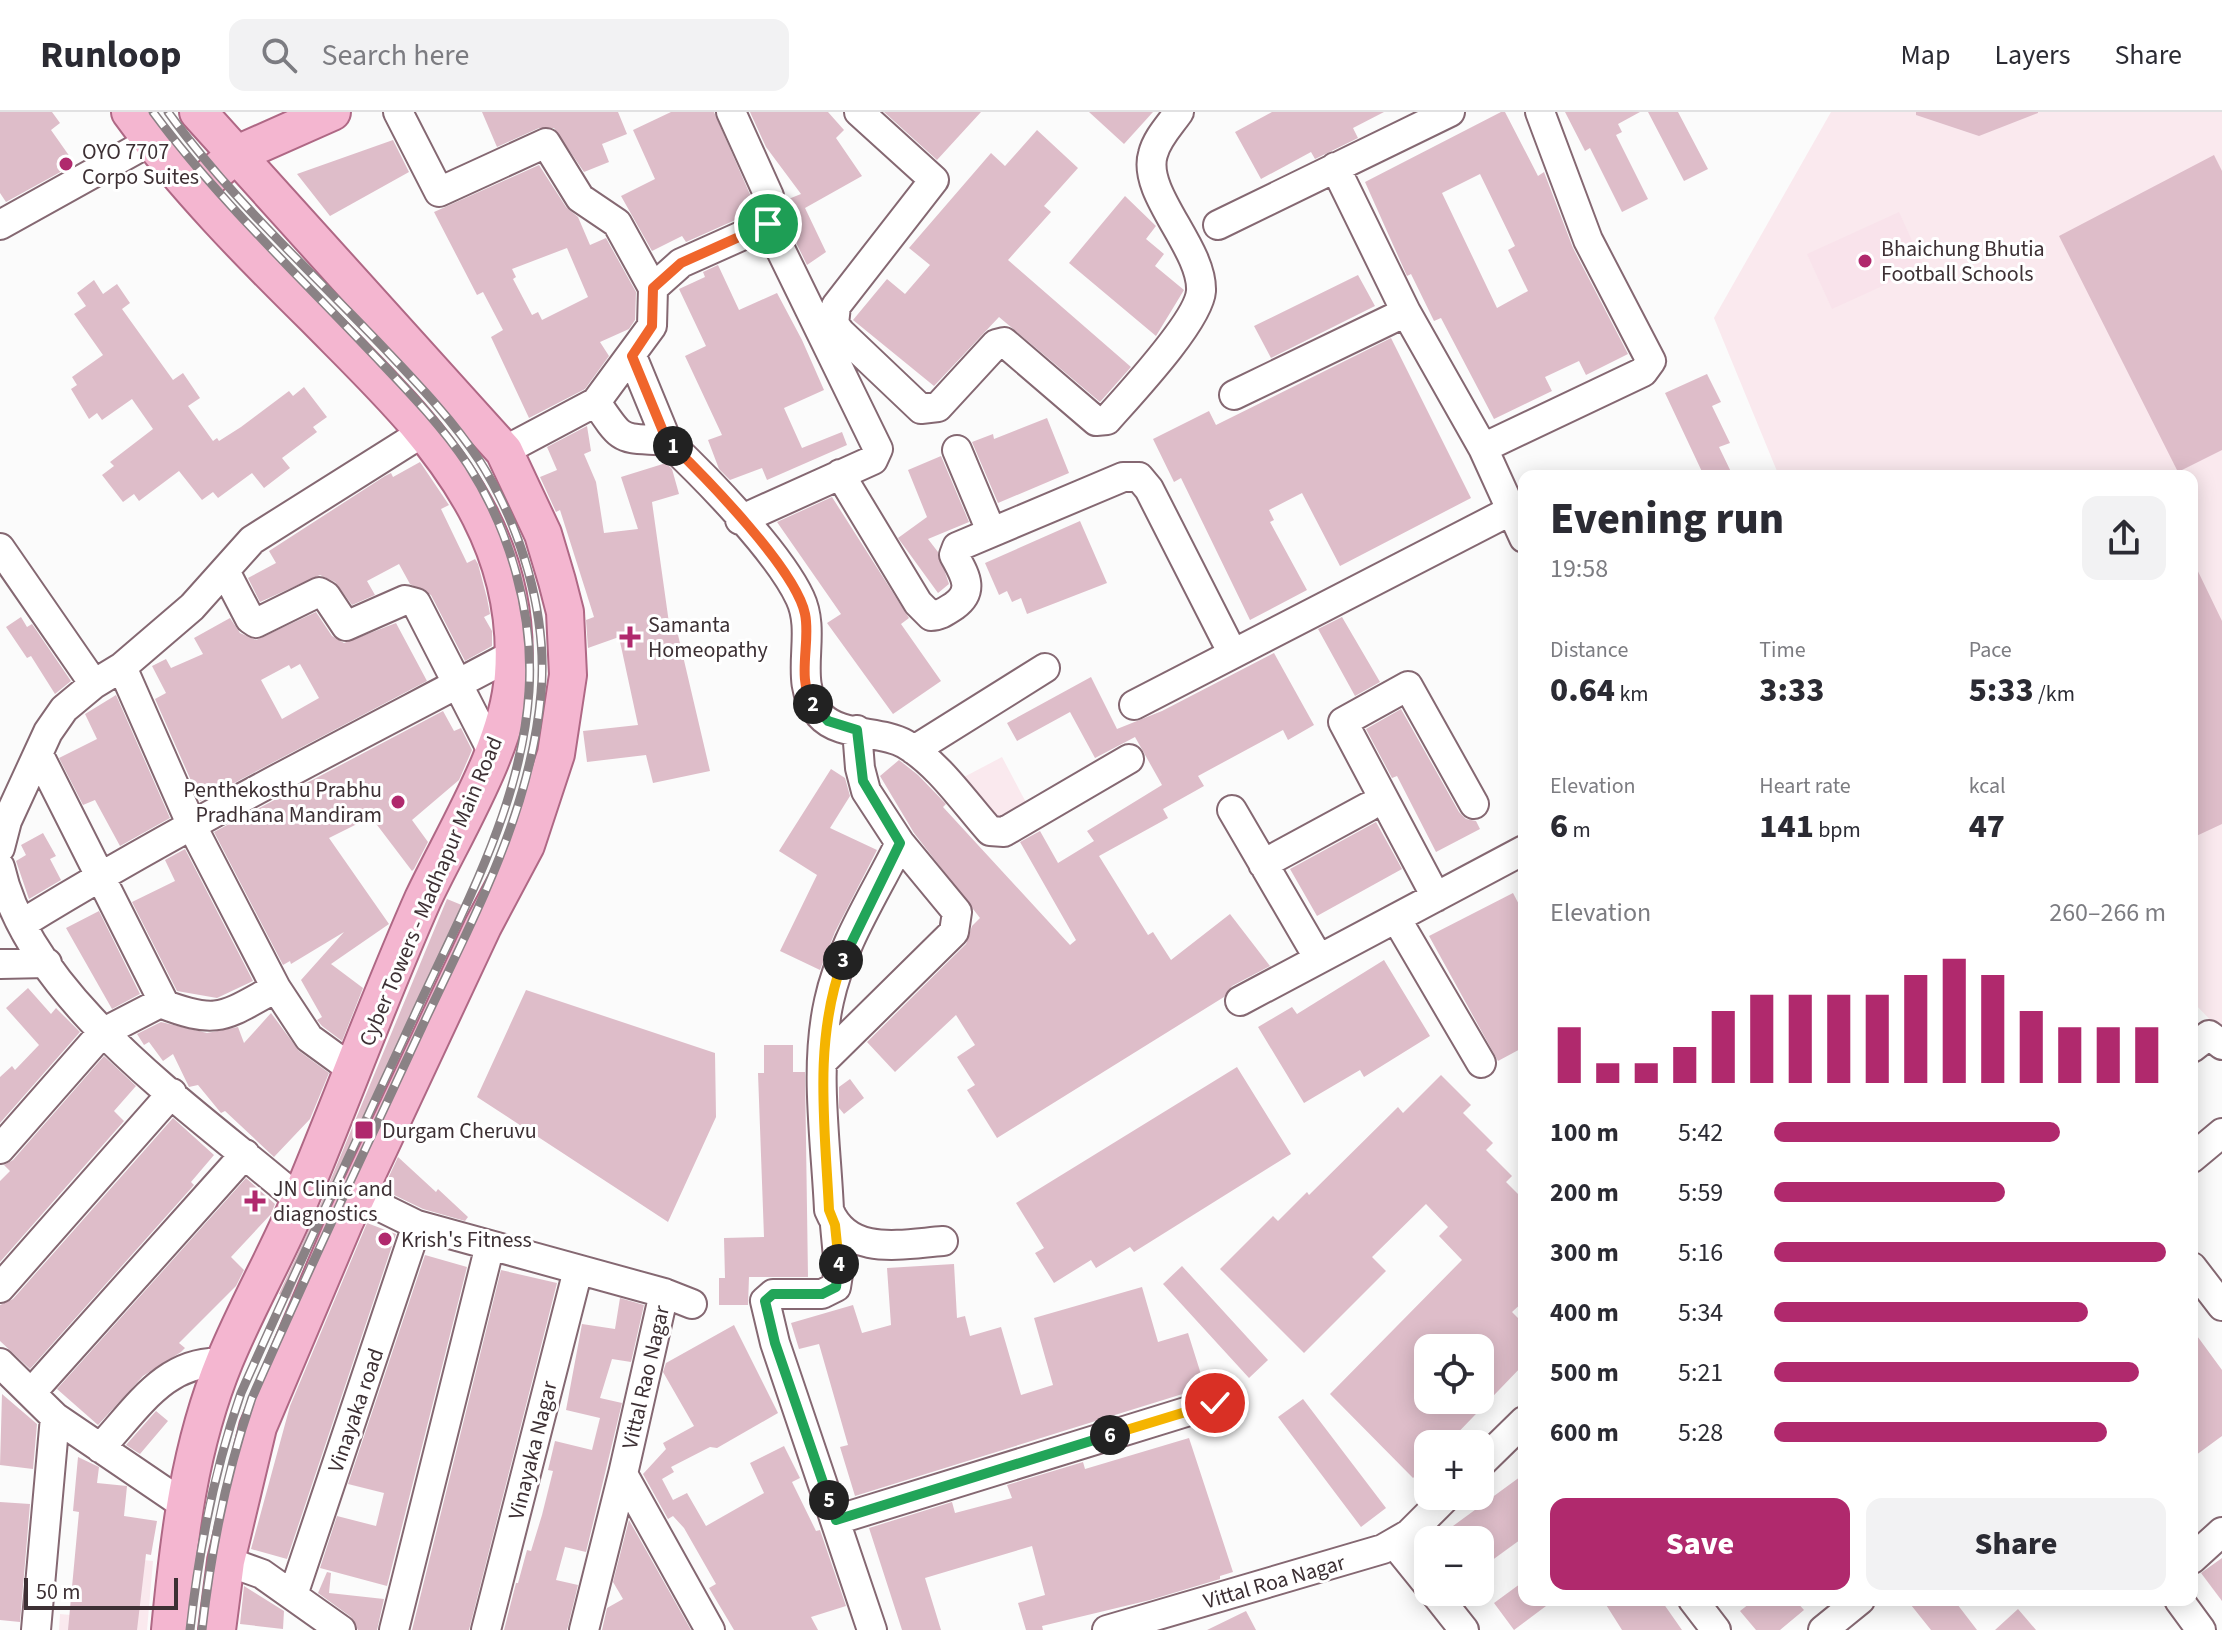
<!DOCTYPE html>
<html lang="en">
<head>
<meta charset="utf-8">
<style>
  :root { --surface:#fff; --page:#f2f2f3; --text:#2b2b33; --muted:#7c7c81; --line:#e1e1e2; --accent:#b0296d }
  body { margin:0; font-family:"Source Sans 3",sans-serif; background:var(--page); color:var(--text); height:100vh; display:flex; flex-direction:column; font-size:30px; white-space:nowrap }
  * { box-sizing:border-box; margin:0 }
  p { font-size:26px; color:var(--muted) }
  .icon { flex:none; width:44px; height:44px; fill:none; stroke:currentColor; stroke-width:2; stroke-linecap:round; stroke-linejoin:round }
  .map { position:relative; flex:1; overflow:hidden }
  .drawer { position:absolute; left:1518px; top:358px; width:680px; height:1136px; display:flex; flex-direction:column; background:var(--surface); border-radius:16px; box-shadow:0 4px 20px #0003 }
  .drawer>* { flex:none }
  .fabs { position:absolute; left:1414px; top:1222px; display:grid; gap:16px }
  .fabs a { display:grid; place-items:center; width:80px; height:80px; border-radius:16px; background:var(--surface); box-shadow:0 4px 20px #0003; font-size:40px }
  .scale { position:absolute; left:24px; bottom:20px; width:154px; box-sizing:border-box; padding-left:8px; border:4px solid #3d3034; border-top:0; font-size:22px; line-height:28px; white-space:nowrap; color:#3d3034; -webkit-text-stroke:6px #fff; paint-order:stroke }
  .pin { position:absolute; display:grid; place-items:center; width:68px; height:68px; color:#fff; margin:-34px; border:4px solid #fff; border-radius:50%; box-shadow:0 2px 8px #0007 }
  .km { position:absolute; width:40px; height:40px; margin:-20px; border-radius:50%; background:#222; color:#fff; font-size:22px; line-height:40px; text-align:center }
  .round { display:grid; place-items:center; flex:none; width:84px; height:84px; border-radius:16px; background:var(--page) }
  .head { display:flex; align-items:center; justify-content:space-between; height:136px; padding:0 32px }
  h1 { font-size:44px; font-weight:800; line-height:60px }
  .metrics { display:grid; grid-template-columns:repeat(3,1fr); gap:12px; height:136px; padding:8px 32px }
  .metrics div { display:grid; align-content:center }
  .metrics b { font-size:34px; font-weight:800 }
  .metrics small { font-size:22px; font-weight:400 }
  .metrics p { font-size:22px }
  .chart { height:224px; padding:16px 32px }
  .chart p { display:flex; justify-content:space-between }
  .chart svg { width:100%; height:144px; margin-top:8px; stroke:var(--accent); stroke-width:6 }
  .button { display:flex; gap:16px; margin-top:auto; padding:16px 32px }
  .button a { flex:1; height:92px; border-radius:16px; background:var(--accent); color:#fff; font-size:32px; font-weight:800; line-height:92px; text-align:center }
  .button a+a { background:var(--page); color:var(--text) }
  ul { padding:0 32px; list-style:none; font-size:26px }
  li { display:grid; grid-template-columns:128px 96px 1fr; align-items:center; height:60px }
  li i { height:20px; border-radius:10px; background:var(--accent) }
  header { display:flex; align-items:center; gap:48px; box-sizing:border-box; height:112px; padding:0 40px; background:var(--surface); border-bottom:2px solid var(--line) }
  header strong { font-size:38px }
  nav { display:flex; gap:44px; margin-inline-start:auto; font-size:28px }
  .search { width:560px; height:72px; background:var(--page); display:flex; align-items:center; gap:20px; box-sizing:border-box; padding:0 28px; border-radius:16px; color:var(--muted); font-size:30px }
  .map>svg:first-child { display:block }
</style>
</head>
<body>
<header>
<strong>Runloop</strong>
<div class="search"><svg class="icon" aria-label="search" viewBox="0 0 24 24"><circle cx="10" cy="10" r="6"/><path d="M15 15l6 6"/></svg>Search here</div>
<nav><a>Map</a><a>Layers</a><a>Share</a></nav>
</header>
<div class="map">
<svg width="2222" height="1518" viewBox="0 0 2222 1518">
  <rect width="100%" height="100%" fill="#fbfbfb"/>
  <path fill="#fae9ee" d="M1831,0H2222V920L2192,889V364H1779L1714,206Z
    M1002,645L1030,698L992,718L964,665Z
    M122,1446L153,1449L147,1518H59L60,1502L117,1507Z"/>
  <path fill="#f9e3eb" d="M1899,100L1924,155L1832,197L1807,142Z"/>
  <path fill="#debdc9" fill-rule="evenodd" d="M0,0H52L60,11L51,18L75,52L6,90L0,81Z
    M482,0H618L627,22L602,32L609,50L584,60L554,16H539L497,35Z
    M671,0H714L752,87L751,101L686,130L682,124L652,139L621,84L655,67L633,18Z
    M750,0H828L844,18L836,26L862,64L805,96L826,140L807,153L785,108L786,88L801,82L766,35Z
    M884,0H981L937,48Z
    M1089,0H1153L1124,32Z
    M1272,0H1384L1353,16L1358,26L1315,47L1311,40L1261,67L1235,20Z
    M1501,0H1505L1538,64L1544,60L1573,136L1628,242L1586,263L1579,249L1545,265L1552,279L1494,307L1441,206L1434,209L1411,162L1407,164L1365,70ZM1480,62L1515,134L1508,138L1528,179L1497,196L1442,81Z
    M1565,0H1640L1618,12L1622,20L1616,23L1648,87L1622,100L1590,36L1585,39Z
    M1648,0H1678L1708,57L1684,69Z
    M1916,0H2038V1L1979,24L1916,3Z
    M1037,18L1078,56L1044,94L1051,100L1008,148L1131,255L1100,290L999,205L934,274L853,208L887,167L905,182L930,153L909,136L991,41L1005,54Z
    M393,28L409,60L330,104L297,62Z
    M2214,43L2222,59V338L2178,360L2059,124Z
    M539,53L566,95L578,105L590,133L606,126L636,180L635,208L629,217L600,230L609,244L585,277L529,306L491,225L503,218L483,180L477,183L434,100ZM567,136L588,185L542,208L538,200L532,203L513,167L516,165L512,157Z
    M1125,84L1156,114L1146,127L1164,142L1155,154L1184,178L1156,224L1069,151Z
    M718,153L739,198L777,181L802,228L824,278L784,296L802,336L842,320L847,333L767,368L762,356L730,368L719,357L708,328L722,323L685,244L706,234L679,177L705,165L703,160Z
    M1358,163L1375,194L1271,246L1254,214Z
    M94,168L103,182L117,172L130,191L122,197L173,268L183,261L200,286L188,294L213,329L217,326L219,329L241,315L289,279L293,284L304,275L327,305L313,315L317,320L282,346L290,356L264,376L252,361L218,386L213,380L202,388L179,359L139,389L134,382L123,390L102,363L114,354L110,350L153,317L132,287L102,308L97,301L89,307L71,277L77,273L72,265L103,243L74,202L86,194L77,181Z
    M1391,226L1471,386L1340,454L1302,381L1269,398L1274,408L1270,410L1307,478L1250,508L1181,366L1174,370L1153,327L1209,299L1216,313Z
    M1707,262L1721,290L1712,294L1730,331L1719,335L1733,364H1704L1665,281Z
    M1047,306L1069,361L998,391L972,330L993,322L994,327Z
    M587,314L591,339L584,342L596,370L604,421L638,417L621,365L666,351L672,357L679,382L652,390L669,511L675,510L710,659L653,671L646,643L587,650L583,619L638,613L619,525L588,536L586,508L594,505L560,398L556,400L540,365L557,358L547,335Z
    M941,344L969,410L928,427L938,440L949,472L938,481L898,426L927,405L908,358Z
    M420,350L449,393L441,397L467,451L475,447L478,452L487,486L490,502L484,505L492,519V534L465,549L431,483L410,472L399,452L367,469L375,483L352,493L335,470L320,463L260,490L248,466L276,451L269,439L385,364L391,361L393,365Z
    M832,385L909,506L901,512L941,569L893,602L827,511L841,502L777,410Z
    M1080,409L1107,471L1027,502L1021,486L1012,490L1007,479L999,483L985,451Z
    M2192,447L2222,509V712L2192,726Z
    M316,500L332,524L344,531L396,511L427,569L200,689L155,587L166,581L152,554L166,547L171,556L203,542L194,526L230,506L240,521L256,528ZM300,552L319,586L282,607L261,568L289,553L291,557Z
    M21,505L27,515L32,512L71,569L55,582L31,544L27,546L6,515Z
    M1342,505L1380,570L1355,584L1318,517Z
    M1274,541L1314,613L1288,628L1283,618L1198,664L1204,674L1163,697L1168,706L1099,744L1148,823L1153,820L1171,848L1230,802L1270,854L1232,874L1224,885L997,1026L967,978L975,973L957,945L975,933L956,903L895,960L867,930L966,832L972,814L980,806L914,721L880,664L899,648L918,663L946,692L943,695L1070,833L1076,828L1020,730L1040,719L1058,751L1094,729L1087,719L1162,673L1135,625L1095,646L1070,600L1017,629L1007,611L1091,565L1117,617L1162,599Z
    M116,583L170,706L120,734L95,688L83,693L59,646L97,627L85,602Z
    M1401,597L1459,700L1466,707L1476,709L1480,717L1436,740L1397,664L1392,666L1366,617Z
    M443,599L454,619L461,616L472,638L459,668L412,708L428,730L414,757L412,759L371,705L329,726L389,812L331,852L363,876L342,929L322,914L317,908L322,905L301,868L344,820L291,852L290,849L283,853L214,720Z
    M831,657L845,666L850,684L830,716L877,738L835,820L820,858L780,839L817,763L779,739Z
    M1376,710L1402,757L1317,804L1290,757Z
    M43,721L56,744L50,747L61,768L29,787L16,749L26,743L21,733Z
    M185,737L253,869L217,886L177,879L132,790L175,769L165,748Z
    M1513,781L1524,802V935L1498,949L1429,824Z
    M447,787L469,796L326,1100L290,1186L283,1183L279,1182L321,1091Z
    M99,799L140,882L112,897L66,816Z
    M1384,848L1430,924L1364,965L1360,958L1304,991L1258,915L1292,895L1297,902Z
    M28,876L51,902L56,896L80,920L0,1011V965L12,954L15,958L39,933L6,896Z
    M526,878L715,941L716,1005L668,1110L477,985Z
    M271,901L299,939L329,961L310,1007L274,1045L225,999L221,1001L198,973L189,975L173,942L163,949L149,930L144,933L137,922L161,910L207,921L238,915L244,931Z
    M764,933H793V960H805L808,1165H749L748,1193H719V1166H725L724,1126L764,1125L758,961H764Z
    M104,944L136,974L114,999L124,1009L0,1150V1069L10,1059L4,1053L13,1048Z
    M1237,955L1291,1042L1134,1140L1130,1135L1096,1156L1091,1148L1054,1171L1035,1141L1044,1136L1016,1091Z
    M1441,963L1471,993L1463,1001L1493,1031L1486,1038L1512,1064L1506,1070L1524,1088V1189L1512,1200L1524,1212V1252L1447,1332H1428V1351L1413,1366L1330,1282L1462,1148L1439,1124L1448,1115L1426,1092L1372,1145L1386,1159L1304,1241L1220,1157L1273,1104L1278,1109L1307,1080L1309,1083L1398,995L1403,1001ZM1428,1236H1480V1288H1428Z
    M850,967L864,986L844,1002L839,996V975Z
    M173,1006L214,1043L191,1070L194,1073L30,1257L0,1229V1193L13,1187Z
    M398,1045L436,1080L438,1077L468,1105L465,1109L423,1097L392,1082L384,1075Z
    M246,1066L275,1092L271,1102L231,1145L244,1158L236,1174L179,1231L185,1236L181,1240L143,1264L98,1313L57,1277Z
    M367,1111L396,1122L287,1447L251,1437L290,1294Z
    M425,1143L467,1155L387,1474L320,1456L337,1404L376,1414L384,1381L348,1372Z
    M954,1152L957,1206L965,1204L970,1224L1001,1215L1021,1283L1053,1273L1034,1206L1142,1175L1158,1230L1188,1221L1205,1275L855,1384L840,1335L848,1333L819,1232L799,1237L791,1211L853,1193L862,1221L891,1213L887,1156Z
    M1182,1154L1268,1248L1249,1266L1163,1172Z
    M501,1158L557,1171L469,1518H412Z
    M620,1186L644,1193L631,1250L612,1247L600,1286L622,1291L586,1440L565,1435L556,1468L578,1473L567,1518H504L516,1471H518L527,1438L531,1439L542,1403L553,1359L548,1358L555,1329L592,1338L600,1306L566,1298L582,1212L615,1217Z
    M734,1213L778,1301L717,1336L710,1335L671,1355L674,1360L662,1367L673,1388L687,1381L706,1414L764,1381L750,1351L784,1334L800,1366L792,1370L816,1419L820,1418L846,1494L811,1505L818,1518H734L709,1476L716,1472L684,1416L673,1404L668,1407L643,1362L666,1337L663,1331L694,1314L663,1260L666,1251Z
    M2192,1217L2222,1258V1324L2192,1346Z
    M2,1282L37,1312L33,1357L0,1353Z
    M1303,1287L1386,1396L1361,1415L1278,1305Z
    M156,1299L168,1309L140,1342L126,1333Z
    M1189,1326L1233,1460L1220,1464V1467L1150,1488L1042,1514L1043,1518H1026L1018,1491L1045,1483L1032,1434L925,1466L941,1518H902L869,1416L952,1390L955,1401L1012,1386L1007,1373L1083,1350L1085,1357Z
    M78,1345L99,1355L97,1371L127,1374L124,1404L157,1409L151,1443L146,1442L137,1518H68L79,1400L73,1399Z
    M1524,1362V1425L1480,1457V1428H1464L1453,1414Z
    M0,1390L30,1392L20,1510L0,1508Z
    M629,1408L691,1518H602L607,1496L623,1487L613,1470Z
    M2222,1446V1489L2201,1461Z
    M327,1460L331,1461L329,1481L384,1487L377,1518H358L351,1505L318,1481Z
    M1524,1469V1488H1554L1514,1518L1494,1491Z
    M244,1474L284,1499L283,1517L240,1512Z
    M1603,1488H1661L1682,1518H1622Z
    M1754,1488H1795L1804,1498L1780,1518H1756L1740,1499Z
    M1907,1488H1954L1977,1518H1931Z
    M2018,1497L2036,1518H1995Z
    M1246,1499L1256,1518H1207Z"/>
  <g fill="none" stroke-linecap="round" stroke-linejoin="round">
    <g stroke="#856872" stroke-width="32">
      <path id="minor" d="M398,0L439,80L546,31L580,86L617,111L653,176
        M731,0L769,84L768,112L878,337L873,348L740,408
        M859,0L934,68L836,194L834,212L841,221L921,297L938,295L996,232L1004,230L1096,309L1107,308C1128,284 1199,209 1201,179C1203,136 1141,81 1153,42C1157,26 1170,13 1179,0
        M1335,55L1406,200L1483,336L1524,426
        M0,113L151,29
        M1218,113L1450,0
        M632,244L667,329
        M1234,283L1406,200
        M596,290C624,332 619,325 667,329C706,366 778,439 800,486C818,524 791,569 820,603C839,625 881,618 905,632C939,652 964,690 990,719L1004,720L1129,647
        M1483,336L1643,260L1651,249L1588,128L1540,0
        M957,338L991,419
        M504,339L596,290L652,214L653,176L681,151L768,112
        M840,362L918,491L931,504C940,504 946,499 954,494C976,478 964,462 954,443L957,435L1123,365H1139L1149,377L1232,540
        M0,436L94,572
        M225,459L250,507L256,511L319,480L326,484L346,514L405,488L416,491L492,639
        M122,555L192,714L276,876L309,926L353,958
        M1134,593L1510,399
        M914,638L1045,556
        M39,643L165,893
        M1232,698L1319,847
        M900,731C875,782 841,833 829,889C814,956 826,1030 829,1098C848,1145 902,1132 943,1129
        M0,736L7,709L48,620L64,597L94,572L122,555L192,495L252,428L425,319
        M1263,752L1368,695
        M0,755C30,890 200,1002 300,1089
        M1436,785L1343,610L1408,574L1474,692
        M1396,806L1481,951
        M23,811C181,714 348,630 512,543
        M0,852L47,851
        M1240,889L1524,738
        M2192,936L2209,923L2222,933
        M822,950L954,820L957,800L900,731L866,679L860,656L857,618
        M0,1037L102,921L160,891C219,914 224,904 276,876
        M2192,1046L2222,1021
        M358,1084L417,1113L664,1181L692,1192
        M835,1113L839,1156L836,1175L822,1182H773L765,1189L775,1231L872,1518
        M2192,1155L2222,1194
        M0,1176L172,981
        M664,1181L623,1362L710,1518
        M0,1251L55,1305L183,1392
        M31,1281L245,1042
        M100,1336C136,1298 166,1246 224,1251
        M1480,1352L1524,1309
        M836,1408L1215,1291
        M1394,1431L1428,1473
        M2192,1447L2222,1420
        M226,1449L262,1462L341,1518
        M1434,1480L1464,1518
        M293,1483L417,1113
        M1693,1488L1716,1518
        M2179,1488L2201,1518
        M36,1518L55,1305
        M394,1518L490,1133
        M486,1518L578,1158
        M584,1518L623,1362
        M1107,1518L1383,1437L1409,1422L1447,1384
        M1823,1518L1860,1488"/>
    </g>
    <g stroke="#af6885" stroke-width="40">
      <path id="major" d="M130,0C184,74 250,141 315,205C376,267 440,326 480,404C505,453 517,508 513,563C509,634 453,723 423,787C380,884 343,985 302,1083C279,1139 248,1192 225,1248C189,1335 179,1425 170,1518
        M198,0L504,339L543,422L557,469L565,500L568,563L556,642L526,733L483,814L345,1109L258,1315L226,1449L217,1518
        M195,78L235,43L332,0"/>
    </g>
    <use href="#minor" stroke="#fff" stroke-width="28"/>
    <use href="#major" stroke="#f4b6d0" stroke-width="36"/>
    <g stroke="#8a8285" stroke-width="9">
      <path id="rail" d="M153,0C216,85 294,159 367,236C402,273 439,310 468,353C510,418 534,502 529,579C522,694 461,801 414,904C356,1030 297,1155 241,1281C214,1359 199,1436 190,1518
        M168,0C230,86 311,159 383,235C417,271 452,307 479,348C521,414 548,503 541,581C531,701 472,808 422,915C365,1038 307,1161 252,1286C226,1362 211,1438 202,1518"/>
    </g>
    <use href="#rail" stroke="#fff" stroke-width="6" stroke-dasharray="18" stroke-linecap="butt"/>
  </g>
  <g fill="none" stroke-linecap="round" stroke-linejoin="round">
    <g stroke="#fff" stroke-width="16">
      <path id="split-1" d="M673,334L667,329L632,244L652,214L653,176L681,151L768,112"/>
    </g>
    <g stroke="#fff" stroke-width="16">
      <path id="split-2" d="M673,334C707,367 796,458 805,502C811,530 796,567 813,592"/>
    </g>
    <g stroke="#fff" stroke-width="16">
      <path id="split-3" d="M813,592L828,609L857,618L863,669L900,731L843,848"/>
    </g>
    <g stroke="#fff" stroke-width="16">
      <path id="split-4" d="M839,1152L835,1113L829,1098C825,1014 813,929 843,848"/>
    </g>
    <g stroke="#fff" stroke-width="16">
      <path id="split-5" d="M829,1388L775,1231L765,1189L773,1182H822L836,1175L839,1152"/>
    </g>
    <g stroke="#fff" stroke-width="16">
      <path id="split-6" d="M829,1388L836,1408L1110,1323"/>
    </g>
    <g stroke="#fff" stroke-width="16">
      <path id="split-7" d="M1110,1323L1215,1291"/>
    </g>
    <use href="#split-1" stroke="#f0652b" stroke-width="10"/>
    <use href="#split-2" stroke="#f0652b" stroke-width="10"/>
    <use href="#split-3" stroke="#22a559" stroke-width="10"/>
    <use href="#split-4" stroke="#f5b400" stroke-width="10"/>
    <use href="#split-5" stroke="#22a559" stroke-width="10"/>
    <use href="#split-6" stroke="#22a559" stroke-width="10"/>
    <use href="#split-7" stroke="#f5b400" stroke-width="10"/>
  </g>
  <g fill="#b0296d" stroke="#fff" stroke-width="3">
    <circle cx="66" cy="52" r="8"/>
    <circle cx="1865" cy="149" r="8"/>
    <path d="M626 513h8v8h8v8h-8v8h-8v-8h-8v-8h8z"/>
    <circle cx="398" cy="690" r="8"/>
    <rect x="354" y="1008" width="20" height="20" rx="4"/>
    <path d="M251 1077h8v8h8v8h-8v8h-8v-8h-8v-8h8z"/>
    <circle cx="385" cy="1127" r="8"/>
  </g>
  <g text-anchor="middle" stroke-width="6" stroke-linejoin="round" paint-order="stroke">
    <g font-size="22" fill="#3d3034" stroke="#fff" text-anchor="start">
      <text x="82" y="47">OYO 7707<tspan x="82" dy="25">Corpo Suites</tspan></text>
      <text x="1881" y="144">Bhaichung Bhutia<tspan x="1881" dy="25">Football Schools</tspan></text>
      <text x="648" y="520">Samanta<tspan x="648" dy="25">Homeopathy</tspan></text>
      <text x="382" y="685" text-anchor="end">Penthekosthu Prabhu<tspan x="382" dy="25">Pradhana Mandiram</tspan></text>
      <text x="382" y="1026">Durgam Cheruvu</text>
      <text x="273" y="1084">JN Clinic and<tspan x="273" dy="25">diagnostics</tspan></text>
      <text x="401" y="1135">Krish's Fitness</text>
    </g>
    <g font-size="22" fill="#3d3034" stroke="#fff">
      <text transform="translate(430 779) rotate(-67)" y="8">Cyber Towers - Madhapur Main Road</text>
      <text transform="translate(645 1265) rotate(-77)" y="8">Vittal Rao Nagar</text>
      <text transform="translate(355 1298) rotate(-71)" y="8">Vinayaka road</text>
      <text transform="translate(532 1338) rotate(-76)" y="8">Vinayaka Nagar</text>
      <text transform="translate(1274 1469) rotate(-16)" y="8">Vittal Roa Nagar</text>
    </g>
  </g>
</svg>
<div class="fabs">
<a><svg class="icon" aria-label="locate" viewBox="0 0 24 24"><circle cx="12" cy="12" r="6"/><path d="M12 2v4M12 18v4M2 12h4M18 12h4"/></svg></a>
<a>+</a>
<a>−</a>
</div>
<div class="scale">50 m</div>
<div class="pin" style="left:768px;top:112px;background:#1e9e55"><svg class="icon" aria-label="arrive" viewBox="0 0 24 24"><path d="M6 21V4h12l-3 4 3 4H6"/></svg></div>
<div class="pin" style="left:1215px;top:1291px;background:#d93025"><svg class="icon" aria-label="check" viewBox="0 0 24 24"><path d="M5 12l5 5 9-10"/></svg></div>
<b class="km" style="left:673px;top:334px">1</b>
<b class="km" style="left:813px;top:592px">2</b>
<b class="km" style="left:843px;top:848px">3</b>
<b class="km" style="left:839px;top:1152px">4</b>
<b class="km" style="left:829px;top:1388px">5</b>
<b class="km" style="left:1110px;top:1323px">6</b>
<section class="drawer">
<div class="head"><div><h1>Evening run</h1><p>19:58</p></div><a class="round"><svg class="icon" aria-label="share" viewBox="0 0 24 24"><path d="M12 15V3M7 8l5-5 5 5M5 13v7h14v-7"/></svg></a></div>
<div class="metrics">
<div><p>Distance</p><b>0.64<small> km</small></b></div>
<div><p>Time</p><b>3:33</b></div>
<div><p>Pace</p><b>5:33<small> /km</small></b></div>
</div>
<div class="metrics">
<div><p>Elevation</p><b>6<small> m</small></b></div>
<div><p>Heart rate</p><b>141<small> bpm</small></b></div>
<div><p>kcal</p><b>47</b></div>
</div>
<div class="chart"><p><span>Elevation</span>260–266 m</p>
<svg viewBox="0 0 160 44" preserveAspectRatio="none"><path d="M5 44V27M15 44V38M25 44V38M35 44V33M45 44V22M55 44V17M65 44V17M75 44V17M85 44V17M95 44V11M105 44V6M115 44V11M125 44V22M135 44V27M145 44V27M155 44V27"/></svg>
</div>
<ul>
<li><b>100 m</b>5:42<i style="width:73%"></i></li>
<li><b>200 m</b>5:59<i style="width:59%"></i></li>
<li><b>300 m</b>5:16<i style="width:100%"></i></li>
<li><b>400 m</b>5:34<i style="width:80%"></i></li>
<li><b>500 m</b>5:21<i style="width:93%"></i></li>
<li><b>600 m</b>5:28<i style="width:85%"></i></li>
</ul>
<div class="button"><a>Save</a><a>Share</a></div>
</section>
</div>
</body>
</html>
